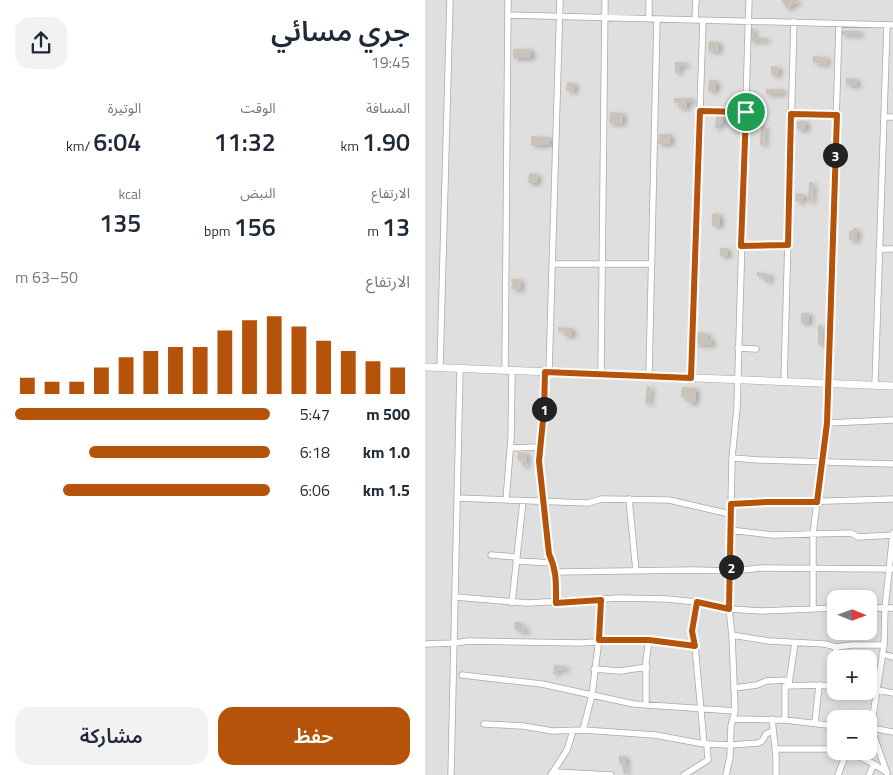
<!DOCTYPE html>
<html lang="ar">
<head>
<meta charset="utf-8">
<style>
  :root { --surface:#fff; --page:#f2f2f3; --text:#1f2937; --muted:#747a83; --accent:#b45309 }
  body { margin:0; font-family:"Titillium Web","Noto Sans Arabic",sans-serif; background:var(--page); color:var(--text); direction:rtl; height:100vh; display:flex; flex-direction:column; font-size:19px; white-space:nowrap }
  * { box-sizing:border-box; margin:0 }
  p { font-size:16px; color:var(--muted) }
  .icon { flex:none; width:28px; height:28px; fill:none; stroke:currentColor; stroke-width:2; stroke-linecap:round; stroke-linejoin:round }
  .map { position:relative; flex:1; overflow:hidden; direction:ltr }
  .sheet { display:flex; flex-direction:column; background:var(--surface); width:425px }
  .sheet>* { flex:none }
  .needle { width:32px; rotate:91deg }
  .buttons { position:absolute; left:402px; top:590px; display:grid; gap:10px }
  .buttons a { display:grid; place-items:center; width:50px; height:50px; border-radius:10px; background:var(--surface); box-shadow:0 2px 8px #0003; font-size:25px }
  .pin { position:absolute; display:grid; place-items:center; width:42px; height:42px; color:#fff; margin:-21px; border:2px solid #fff; border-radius:50%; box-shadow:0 1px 5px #0007 }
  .km { position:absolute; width:25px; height:25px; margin:-12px; border-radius:50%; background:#222; color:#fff; font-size:14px; line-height:25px; text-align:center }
  .round { display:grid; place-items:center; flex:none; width:52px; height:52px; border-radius:15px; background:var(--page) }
  .head { display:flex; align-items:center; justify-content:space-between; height:85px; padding:0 15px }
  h1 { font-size:28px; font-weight:600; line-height:38px }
  .figures { display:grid; grid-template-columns:repeat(3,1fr); gap:8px; height:85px; padding:5px 15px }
  .figures div { display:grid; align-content:center }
  .figures b { font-size:25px; font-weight:600 }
  .figures small { font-size:14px; font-weight:400 }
  .figures p { font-size:14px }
  .chart { height:140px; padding:10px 15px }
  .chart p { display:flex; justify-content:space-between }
  .chart svg { width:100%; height:90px; margin-top:5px; stroke:var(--accent); stroke-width:6 }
  .button { display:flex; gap:10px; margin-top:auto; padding:10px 15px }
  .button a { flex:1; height:58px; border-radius:15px; background:var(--accent); color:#fff; font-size:20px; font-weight:600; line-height:58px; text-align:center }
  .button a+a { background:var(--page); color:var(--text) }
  ul { padding:0 15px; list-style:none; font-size:16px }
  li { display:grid; grid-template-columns:80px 60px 1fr; align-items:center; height:38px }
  li i { height:12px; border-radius:6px; background:var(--accent) }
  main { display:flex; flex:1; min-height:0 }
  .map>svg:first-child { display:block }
</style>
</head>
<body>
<main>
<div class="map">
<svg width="468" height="775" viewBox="0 0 468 775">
  <defs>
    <filter id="shadow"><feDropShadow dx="3.5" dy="2" stdDeviation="2.5" flood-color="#0004"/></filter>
  </defs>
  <rect width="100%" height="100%" fill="#f3f0e8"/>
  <path fill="#e0dfdf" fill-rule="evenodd" d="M0,0H468V775H0ZM411,599H444V631H411ZM411,659H444V691H411ZM411,719H444V751H411Z"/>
  <path fill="#cbc3ba" filter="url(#shadow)" d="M356,0H375L362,9Z
    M325,28H329V37L342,38V41H325Z
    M417,31H435V35H417Z
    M284,41L294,42L293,52L283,51Z
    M88,49H106V58H88Z
    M388,56L402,57L401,65L388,62Z
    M250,62L262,63L261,66H254V73H250Z
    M346,66H353L354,75H346Z
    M421,78L432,79V86L421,85Z
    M284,80H291V91H283Z
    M142,82L150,83L149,92L141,91Z
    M341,89H358V94H341Z
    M249,98H267V102H262V108H254V103H249Z
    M185,112L198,113L197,124L184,123Z
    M291,115L298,116V124L294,123V128H290Z
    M372,121H381V130L372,129Z
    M336,125H340L339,145H335Z
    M234,134H246L245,144H233Z
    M106,136L125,137L124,145H106Z
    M104,173L113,174L112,183H103Z
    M384,182H388L387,202L383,201Z
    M371,193L379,194L378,202L370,201Z
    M294,213L295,226H287V214Z
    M428,228H432V240L428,241V234L427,240H424V231H428Z
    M295,248H303V256H295Z
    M332,272L345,274L344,282H340V277L332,276Z
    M86,279H96L95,286L96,287V290L86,289V286H88Z
    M376,313H384V323H376Z
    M393,325H397V345H393Z
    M133,327L147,328V336H139L140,331H133Z
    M270,332L283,333L282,338L287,339V345L269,344Z
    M222,386L226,387L224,404L220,403Z
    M257,387L271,388L270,403L262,402V397H256Z
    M93,452L102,453L101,467L97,466L98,460H93Z
    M89,622H95V627L100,626V633H96V630H90Z
    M129,665L141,666V670L132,669V674H128Z
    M194,756H201V773H198V763H194Z"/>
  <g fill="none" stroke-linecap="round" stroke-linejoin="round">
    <g stroke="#a9a9a9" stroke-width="7">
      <path id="minor" d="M83,15L468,25
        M224,19V0
        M270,20L271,0
        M275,111L321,112
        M366,114L412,115
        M459,117H468
        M316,245H363
        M454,249H468
        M128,264H227
        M313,348L331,349
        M15,368L25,0
        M80,371L83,0
        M120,372L119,410L114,461L124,554L129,563
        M124,372L135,0
        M176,374L180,0
        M224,376L232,19
        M266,378L278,20
        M359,382L369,22
        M450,385L462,25
        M402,423L468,420
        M86,448L115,447
        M307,458L334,460L468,464
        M32,498L163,503L177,499L244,500L305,514
        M204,499L211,571
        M81,500L86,439L87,371
        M306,504L468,499
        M305,530L348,535L426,533L433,537L468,535
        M66,555L91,557
        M91,561L129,563L131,572L268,570L306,571L337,568L468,569
        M131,572V603
        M30,597L103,603L195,598L242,599L272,602L304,609L337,611L411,608
        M176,600L174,639L167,695L209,704L310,711
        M272,602L267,631L270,646L279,744H280
        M87,603L98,501
        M444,608H468
        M388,609V534L402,423L414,24
        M307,635L344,641L400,644L411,647L427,645H459
        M0,644L29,643L44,641L156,643L170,642L174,639L224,640L270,646
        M411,647V659
        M457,654L468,657
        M169,669L195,671L222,667
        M37,675L117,684L167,695L158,730
        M364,683L370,643
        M309,688L332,685L341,681L364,680
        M444,688L468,693
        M221,704V661L224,640
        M308,719L360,720L411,726
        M347,719L351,756V775
        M360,720V686L394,685L411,687
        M390,723L394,685
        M59,724L98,726L128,731L158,730L230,735L279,744
        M444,728H446L459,645L460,608L468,533
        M350,749H411
        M423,751L449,764L461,772
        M129,772L186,775
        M462,773L446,728L468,732
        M26,775L35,369
        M126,775L142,750L148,731
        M259,775L283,760L282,744L306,745L333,743L337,741L341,734L348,731
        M301,775L305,757L306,726L310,711L307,635L304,609L307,458L312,408L324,0
        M413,775L422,751
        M444,775L449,764"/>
    </g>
    <g stroke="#a9a9a9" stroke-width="8">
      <path id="tertiary" d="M0,367L468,386"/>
    </g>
    <use href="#minor" stroke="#fff" stroke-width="5.5"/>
    <use href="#tertiary" stroke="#fff" stroke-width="7"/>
  </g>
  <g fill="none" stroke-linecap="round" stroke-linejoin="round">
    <g stroke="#fff" stroke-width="10">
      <path id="route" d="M275,111L321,112L316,246L363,245L366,114L412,115L402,423L392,502H342L306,504L304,609L272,602L267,631L270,646L224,640H174L176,600L131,603C131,584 132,571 124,554L114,461L119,410L120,372L266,378Z"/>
    </g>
    <use href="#route" stroke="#b45309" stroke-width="6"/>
  </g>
</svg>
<div class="buttons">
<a><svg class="needle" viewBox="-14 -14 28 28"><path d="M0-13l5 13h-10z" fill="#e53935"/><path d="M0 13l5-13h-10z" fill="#747a83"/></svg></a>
<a>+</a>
<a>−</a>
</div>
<div class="pin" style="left:321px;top:112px;background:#1e9e55"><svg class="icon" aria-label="arrive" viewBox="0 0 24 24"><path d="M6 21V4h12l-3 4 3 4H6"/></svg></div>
<b class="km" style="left:119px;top:409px">1</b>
<b class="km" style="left:306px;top:567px">2</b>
<b class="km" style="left:410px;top:155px">3</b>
</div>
<section class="sheet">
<div class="head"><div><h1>جري مسائي</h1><p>19:45</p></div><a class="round"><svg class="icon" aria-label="share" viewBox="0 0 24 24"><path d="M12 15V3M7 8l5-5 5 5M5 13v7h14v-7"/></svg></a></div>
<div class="figures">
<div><p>المسافة</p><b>1.90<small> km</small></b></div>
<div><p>الوقت</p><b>11:32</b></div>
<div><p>الوتيرة</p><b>6:04<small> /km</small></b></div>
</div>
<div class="figures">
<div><p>الارتفاع</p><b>13<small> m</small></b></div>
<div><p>النبض</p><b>156<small> bpm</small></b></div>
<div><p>kcal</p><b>135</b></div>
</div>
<div class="chart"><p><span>الارتفاع</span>50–63 m</p>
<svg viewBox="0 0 160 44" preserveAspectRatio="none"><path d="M5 44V36M15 44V38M25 44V38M35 44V31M45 44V26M55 44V23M65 44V21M75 44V21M85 44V13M95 44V8M105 44V6M115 44V11M125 44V18M135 44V23M145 44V28M155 44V31"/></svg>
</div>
<ul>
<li><b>500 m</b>5:47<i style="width:100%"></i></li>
<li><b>1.0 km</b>6:18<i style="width:71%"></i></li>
<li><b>1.5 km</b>6:06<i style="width:81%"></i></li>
</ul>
<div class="button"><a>حفظ</a><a>مشاركة</a></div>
</section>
</main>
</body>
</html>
